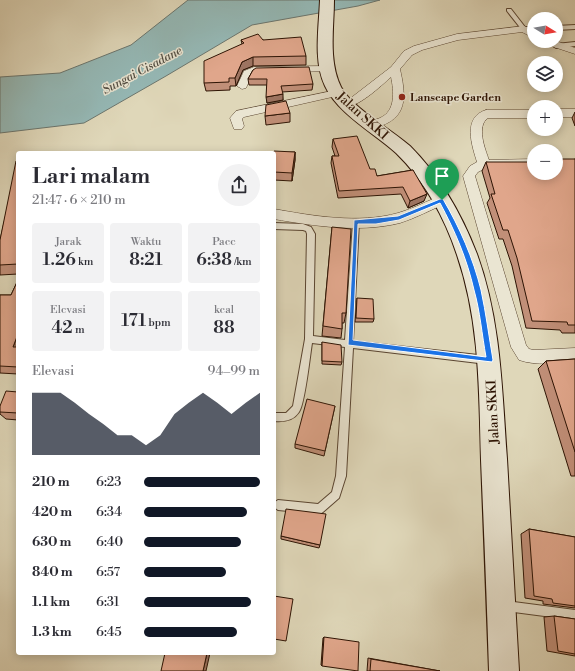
<!DOCTYPE html>
<html lang="id">
<head>
<meta charset="utf-8">
<style>
  :root { --surface:#fff; --page:#f2f2f3; --text:#2b2b33; --muted:#7c7c81; --accent:#111827 }
  body { margin:0; font-family:"Libre Bodoni",serif; background:var(--page); color:var(--text); height:100vh; display:flex; flex-direction:column; font-size:15px; white-space:nowrap }
  * { box-sizing:border-box; margin:0 }
  p { font-size:13px; color:var(--muted) }
  .icon { flex:none; width:22px; height:22px; fill:none; stroke:currentColor; stroke-width:2; stroke-linecap:round; stroke-linejoin:round }
  .map { position:relative; flex:1; overflow:hidden }
  .details { position:absolute; left:16px; top:151px; width:260px; height:504px; display:flex; flex-direction:column; background:var(--surface); border-radius:4px; box-shadow:0 2px 10px #0003 }
  .details>* { flex:none }
  .needle { width:26px; rotate:101deg }
  .fabs { position:absolute; left:527px; top:12px; display:grid; gap:8px }
  .fabs a { display:grid; place-items:center; width:36px; height:36px; border-radius:50%; background:var(--surface); box-shadow:0 2px 10px #0003; font-size:20px }
  .pin { position:absolute; display:grid; place-items:center; width:34px; height:34px; color:#fff; margin:-41px -17px; border-radius:50% 50% 50% 0; rotate:-45deg; box-shadow:0 0 4px #0007 }
  .pin .icon { rotate:45deg }
  .round { display:grid; place-items:center; flex:none; width:42px; height:42px; border-radius:21px; background:var(--page) }
  .overview { display:flex; align-items:center; justify-content:space-between; height:68px; padding:0 16px }
  h1 { font-size:22px; font-weight:600; line-height:30px }
  .figures { display:grid; grid-template-columns:repeat(3,1fr); gap:6px; height:68px; padding:4px 16px }
  .figures div { display:grid; align-content:center; border-radius:4px; background:var(--page); text-align:center }
  .figures b { font-size:17px; font-weight:600 }
  .figures small { font-size:11px; font-weight:400 }
  .figures p { font-size:11px }
  .chart { height:112px; padding:8px 16px }
  .chart p { display:flex; justify-content:space-between }
  .chart svg { width:100%; height:72px; margin-top:4px; fill:var(--accent); opacity:.7 }
  ul { padding:0 16px; list-style:none; font-size:13px }
  li { display:grid; grid-template-columns:64px 48px 1fr; align-items:center; height:30px }
  li i { height:10px; border-radius:5px; background:var(--accent) }
  .map>svg:first-child { display:block }
</style>
</head>
<body>
<div class="map">
<svg width="575" height="671" viewBox="0 0 575 671">
  <rect width="100%" height="100%" fill="#dfd7b9"/>
  <filter id="stains"><feTurbulence type="fractalNoise" baseFrequency=".005" numOctaves="4"/><feColorMatrix values="0 0 0 0 .2 0 0 0 0 .09 0 0 0 0 .02 0 0 0 .5 -.17"/></filter>
  <radialGradient id="worn" r=".72"><stop offset=".6" stop-color="#630" stop-opacity="0"/><stop offset="1" stop-color="#630" stop-opacity=".3"/></radialGradient>
  <path fill="#95b8b5" stroke="#6c766e" d="M188,0H380L358,6L252,25L166,76L84,123L0,133V77L60,73L131,45Z"/>
  <g fill="none" stroke-linecap="round" stroke-linejoin="round">
    <g stroke="#5a4531" stroke-width="2">
      <path id="lane" d="M507,9H511L525,27H534V31L522,30L507,11Z
        M575,25V29L556,30V26Z
        M575,42V46L556,48L553,46L556,44Z
        M356,219L359,222L353,341L487,356L490,357L491,360L490,363L487,364L353,348L346,476L339,498L323,512L320,514L278,510L274,507L275,502L278,500L318,504L332,492L336,476L345,347L312,343C310,355 305,404 299,412C293,421 284,422 274,421V413H286L293,406L305,339L307,234L306,231L303,230L274,229V223L303,224L311,227L315,234L313,336L345,340L353,222Z
        M506,601L575,610V620L506,611L502,610L501,606L502,602Z"/>
    </g>
    <g stroke="#5a4531" stroke-width="1">
      <path id="street" d="M524,26L534,31V38L522,32L458,40L422,50L412,55L400,69C405,92 409,115 383,125C378,127 374,129 368,128L366,125C369,120 375,120 380,118C396,111 394,91 391,77C382,85 356,110 344,106L343,104L391,67L404,51L414,46L457,34Z
        M541,41H556L575,48V54L542,43Z
        M328,66L332,67L333,69L332,71L256,73L252,75L246,88L242,89L237,86L244,71L254,67Z
        M337,90L342,93L341,95L244,117L242,119L244,126L242,129H234L230,118L236,111Z
        M556,109H575V117H556Z
        M486,110H534V118H488C476,126 485,149 489,160L534,159V167L486,168L478,172L475,176L526,345L529,349L534,350L575,348V362C556,363 536,366 519,360L511,347L463,176L470,166L477,162C472,146 462,117 486,110Z
        M441,196L445,198L447,201L445,204C430,210 416,218 400,223C360,233 314,226 274,219V209C313,216 359,224 398,213C413,209 426,201 441,196Z"/>
    </g>
    <g stroke="#2e1404" stroke-width="2">
      <path id="secondary" d="M320,0H334C334,27 328,61 341,87C351,107 392,130 410,146C440,176 462,215 477,254C501,320 502,390 507,459C511,530 515,600 519,671H489C487,601 484,531 481,460C479,391 480,322 457,255C445,218 424,180 396,153C374,133 338,114 325,86C313,61 319,27 320,0Z"/>
    </g>
    <use href="#lane" fill="#eae5d2" fill-rule="evenodd"/>
    <use href="#street" fill="#eae5d2" fill-rule="evenodd"/>
    <use href="#secondary" fill="#eae5d2" fill-rule="evenodd"/>
  </g>
  <path fill="#c18f78" stroke="#2e1404" d="M241,40H263L306,56V65L253,66L243,70L236,86H230V90L206,91L204,83L242,44Z
    M253,70L313,84L312,90L282,92L283,100L267,103V85H249L248,79Z
    M575,112V126L572,118Z
    M290,113V122L266,125L265,116Z
    M333,139L370,169L377,176L413,170L424,201L408,208L401,194L338,198L331,163L332,156H335L332,147Z
    M295,152V160L292,181L274,180V153Z
    M575,159V333H562L560,330L526,328L512,266L503,239H499L487,203L490,198L482,171L486,162L534,173Z
    M18,161V274L0,275V240Z
    M332,227L346,313L344,323H342V329L341,338L322,336Z
    M18,280V374L0,373V295H11Z
    M357,298L374,319L373,322H355Z
    M322,342L342,362L341,365L322,364Z
    M575,359V476H571L538,369L546,361Z
    M18,392V420L6,419L0,414V406Z
    M335,406L324,456L295,448V444Z
    M529,529L575,537V608L543,604V601L525,598L521,534Z
    M281,536L320,545L319,548L281,539Z
    M554,616L575,619V656L547,651L544,617Z
    M324,637L322,666L321,665L323,638Z
    M368,658L440,671H367Z"/>
  <path fill="#9d7461" stroke="#2e1404" d="M253,57V66L243,70L236,86L235,78L242,62Z
    M283,94V100L267,103L266,97Z
    M295,152V160L292,181V173Z
    M427,194L424,201L408,208L410,201Z
    M18,334V352L13,347Z
    M207,653H210L206,671H203Z"/>
  <path fill="#e0a68b" stroke="#2e1404" d="M258,34L263,40L301,37L306,56L253,57L242,62L235,78H229V82L204,83V61L244,43L241,40Z
    M309,67L313,84L281,86L283,94L266,97L267,79H248L253,70L256,68Z
    M286,101L290,113L265,116L266,105Z
    M357,136L370,169H375L377,176L413,170L427,194L410,201L403,187L339,191L332,156H339L333,139Z
    M274,151L295,152L292,173L274,172Z
    M118,152V153H103Z
    M556,159H575V325H568L567,322L532,321L517,258L508,230H503L491,194H495L486,162H534V173H556Z
    M16,161H18V264L0,265V240Z
    M332,227L351,229L346,313H342V329L323,326Z
    M18,280V334L13,347H18V367L0,366V295H11Z
    M357,298L373,299L374,319L356,318Z
    M322,342L341,345L342,362L322,361Z
    M575,359V452L546,361Z
    M6,391L18,392V413L0,412V406Z
    M307,399L335,406L325,451L295,444Z
    M286,509L326,514L320,545L281,536Z
    M529,529L575,537V606L553,603L552,599L534,596Z
    M274,596L293,599L286,641L274,639Z
    M554,616L575,619V654L558,651Z
    M324,637L359,642L358,671L322,666Z
    M165,653H207L203,671H161Z
    M371,659L440,671H370Z"/>
  <path fill="#1a73e8" stroke="#fff" fill-rule="evenodd" d="M440,199H443C460,228 473,258 481,290C486,313 489,337 493,360L492,362L348,345L354,220L398,216ZM440,203C455,231 467,259 474,290C480,311 482,335 486,357L353,340L358,224H376L399,220Z"/>
  <circle fill="#8f2418" stroke="#eae5d2" stroke-width="1.5" cx="402" cy="97" r="4"/>
  <g text-anchor="middle" stroke-width="3" stroke-linejoin="round" paint-order="stroke">
    <g font-size="11" font-weight="bold" fill="#2e1404" stroke="#eae5d2" text-anchor="start">
      <text x="410" y="101">Lanscape Garden</text>
    </g>
    <g font-size="12" font-style="italic" fill="#524d42" stroke="#eae5d2">
      <text transform="translate(142 70) rotate(-28)" y="4">Sungai Cisadane</text>
    </g>
    <g font-size="13" fill="#2e1404" stroke="#eae5d2">
      <text transform="translate(363 115) rotate(42)" y="5">Jalan SKKI</text>
      <text transform="translate(492 412) rotate(-93)" y="5">Jalan SKKI</text>
    </g>
  </g>
  <rect width="100%" height="100%" filter="url(#stains)"/>
  <rect width="100%" height="100%" fill="url(#worn)"/>
</svg>
<div class="fabs">
<a><svg class="needle" viewBox="-14 -14 28 28"><path d="M0-13l5 13h-10z" fill="#e53935"/><path d="M0 13l5-13h-10z" fill="#7c7c81"/></svg></a>
<a><svg class="icon" aria-label="layers" viewBox="0 0 24 24"><path d="M12 4l9 5-9 5-9-5zM3 14l9 5 9-5"/></svg></a>
<a>+</a>
<a>−</a>
</div>
<div class="pin" style="left:442px;top:200px;background:#1e9e55"><svg class="icon" aria-label="arrive" viewBox="0 0 24 24"><path d="M6 21V4h12l-3 4 3 4H6"/></svg></div>
<section class="details">
<div class="overview"><div><h1>Lari malam</h1><p>21:47 · 6 × 210 m</p></div><a class="round"><svg class="icon" aria-label="share" viewBox="0 0 24 24"><path d="M12 15V3M7 8l5-5 5 5M5 13v7h14v-7"/></svg></a></div>
<div class="figures">
<div><p>Jarak</p><b>1.26<small> km</small></b></div>
<div><p>Waktu</p><b>8:21</b></div>
<div><p>Pace</p><b>6:38<small> /km</small></b></div>
</div>
<div class="figures">
<div><p>Elevasi</p><b>42<small> m</small></b></div>
<div><b>171<small> bpm</small></b></div>
<div><p>kcal</p><b>88</b></div>
</div>
<div class="chart"><p><span>Elevasi</span>94–99 m</p>
<svg viewBox="0 0 160 44" preserveAspectRatio="none"><path d="M0 44V6L10 6L20 6L30 12L40 19L50 25L60 32L70 32L80 38L90 32L100 19L110 12L120 6L130 12L140 19L150 12L160 6V44z"/></svg>
</div>
<ul>
<li><b>210 m</b>6:23<i style="width:100%"></i></li>
<li><b>420 m</b>6:34<i style="width:89%"></i></li>
<li><b>630 m</b>6:40<i style="width:84%"></i></li>
<li><b>840 m</b>6:57<i style="width:71%"></i></li>
<li><b>1.1 km</b>6:31<i style="width:92%"></i></li>
<li><b>1.3 km</b>6:45<i style="width:80%"></i></li>
</ul>
</section>
</div>
</body>
</html>
